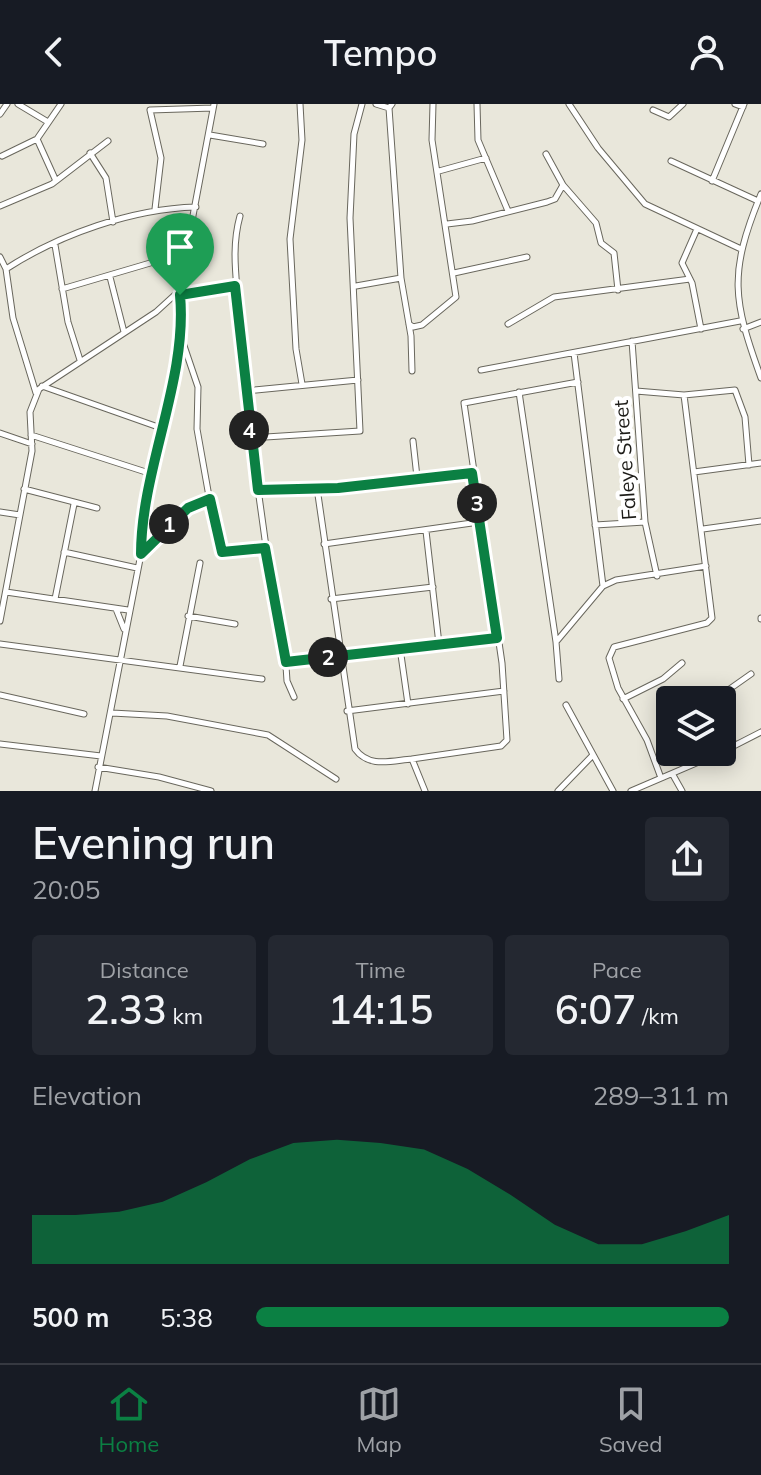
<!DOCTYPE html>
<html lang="en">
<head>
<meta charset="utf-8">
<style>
  :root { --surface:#171b24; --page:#242831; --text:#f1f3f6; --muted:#9ea1a6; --line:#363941; --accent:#0b8043 }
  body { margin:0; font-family:Mulish,sans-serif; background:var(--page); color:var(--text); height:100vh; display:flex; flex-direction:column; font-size:30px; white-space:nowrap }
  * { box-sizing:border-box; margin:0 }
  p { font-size:26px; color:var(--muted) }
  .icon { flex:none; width:44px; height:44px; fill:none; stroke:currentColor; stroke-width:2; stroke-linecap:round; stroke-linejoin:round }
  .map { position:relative; height:687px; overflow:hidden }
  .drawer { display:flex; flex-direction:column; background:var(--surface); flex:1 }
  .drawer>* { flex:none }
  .controls { position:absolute; left:656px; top:582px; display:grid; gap:16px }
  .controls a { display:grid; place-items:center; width:80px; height:80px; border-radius:8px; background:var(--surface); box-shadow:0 4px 20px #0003; font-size:40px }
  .pin { position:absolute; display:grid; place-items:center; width:68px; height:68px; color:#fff; margin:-82px -34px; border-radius:50% 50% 50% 0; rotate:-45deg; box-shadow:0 0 8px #0007 }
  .pin .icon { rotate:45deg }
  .km { position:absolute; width:40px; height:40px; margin:-20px; border-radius:50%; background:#222; color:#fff; font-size:22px; line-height:40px; text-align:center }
  .round { display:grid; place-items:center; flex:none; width:84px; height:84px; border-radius:8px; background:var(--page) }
  .overview { display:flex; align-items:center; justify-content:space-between; height:136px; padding:0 32px }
  h1 { font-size:44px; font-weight:600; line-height:60px }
  .metrics { display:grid; grid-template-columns:repeat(3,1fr); gap:12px; height:136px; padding:8px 32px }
  .metrics div { display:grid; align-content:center; border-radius:8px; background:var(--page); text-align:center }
  .metrics b { font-size:40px; font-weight:600 }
  .metrics small { font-size:22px; font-weight:400 }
  .metrics p { font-size:22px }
  .chart { height:224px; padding:16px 32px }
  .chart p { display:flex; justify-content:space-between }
  .chart svg { width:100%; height:144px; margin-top:8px; fill:var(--accent); opacity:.7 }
  ul { padding:0 32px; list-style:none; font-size:26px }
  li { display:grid; grid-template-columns:128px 96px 1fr; align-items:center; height:60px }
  li i { height:20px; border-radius:10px; background:var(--accent) }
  header { display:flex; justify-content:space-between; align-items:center; height:104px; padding:0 32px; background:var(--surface); font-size:36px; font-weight:600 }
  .tabs { display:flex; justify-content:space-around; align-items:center; height:112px; border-top:2px solid var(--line); background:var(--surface); font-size:22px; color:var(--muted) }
  .tabs a { display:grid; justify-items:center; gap:4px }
  .tabs .on { color:var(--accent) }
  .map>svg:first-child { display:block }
</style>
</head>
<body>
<header><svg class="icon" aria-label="back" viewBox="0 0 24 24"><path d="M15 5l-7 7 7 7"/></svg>Tempo<svg class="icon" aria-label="person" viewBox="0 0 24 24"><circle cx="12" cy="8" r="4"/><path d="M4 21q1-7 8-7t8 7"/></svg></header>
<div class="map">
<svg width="761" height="687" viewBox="0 0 761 687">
  <rect width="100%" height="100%" fill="#e9e7db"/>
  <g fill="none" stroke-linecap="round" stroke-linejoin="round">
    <g stroke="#69675d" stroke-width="7">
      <path id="minor" d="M18,0L48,18
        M214,0L179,186L181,233L198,283L197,325L218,443L224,448L266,443C256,367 243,292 239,216C238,180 230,148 240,112
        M300,0L302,36L290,135L296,245L302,280
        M376,0L389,4L392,0
        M477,0L478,36L508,107
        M569,0L598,44L645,100L741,145
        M735,0L743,3
        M389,4L401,174L411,232L412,267
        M653,6L669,13L683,0
        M0,10L7,0
        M210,31L263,40
        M90,49L106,74L113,118
        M546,50L563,81L596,119L601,139L614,149L618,186
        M2,52L37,35
        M671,57L758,97
        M439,67L486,54
        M56,77L37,35L61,0
        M712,77L744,0
        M761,90C728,170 733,196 761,274
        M0,102L52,80L108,37
        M155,105L161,54L150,6L213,4
        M447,120L472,117L547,98L555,95L563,81
        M697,125L682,159L692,179L701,225
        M55,141L68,218L80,256
        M0,153L6,165L13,214L36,289
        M6,165C60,130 132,105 196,103
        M454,169L527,153
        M110,173L124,228
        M356,182L401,174
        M62,185L157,157L183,155
        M180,191L235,182
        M409,220L413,223L422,221L456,193L432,36L433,0
        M508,220L554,193L690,175
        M743,225L761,218
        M632,237L645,418L657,472
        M574,249L603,482
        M481,266L740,217
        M42,282L161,324
        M245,287L358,276
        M636,287L684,291L735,286L745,313L749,361
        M519,288L556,538
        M0,329L32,340
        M31,331L152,370
        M250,334L360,327L350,114L354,30L362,0
        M413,337L417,373
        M694,368L761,359
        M317,384L355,645C369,664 390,657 412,655
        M24,385L97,404
        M258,386L338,384L472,369
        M0,408L20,411
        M595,421L645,418
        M703,425L761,417
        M426,427L439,540
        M324,440L479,418
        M265,444L284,532L287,577L294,593
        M64,448L137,464
        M141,449L145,400L181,236
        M6,488L128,506
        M55,495L74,400
        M331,495L433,483
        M116,505L124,525
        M188,512L235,520
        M761,514V515
        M0,517L32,347L30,308L39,285L156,208L179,187
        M0,540L262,575
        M400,544L408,600
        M286,558L497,534
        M180,562L200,459
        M559,575L556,538L603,482L616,476L706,462
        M0,591L84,610
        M623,595L663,575L682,559
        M714,596L751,570
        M566,601L613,687
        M347,607L504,587
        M112,609L167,612L268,631L336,675
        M722,621L735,641
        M0,640L101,652
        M722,648L761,628
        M98,663L159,673L211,687
        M673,671L682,687
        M661,674L647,636L618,584L609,554L614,543L707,519L712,514L684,291
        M95,687L141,450L188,404L210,395
        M425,687L412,655L501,642L507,636L502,559L464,299L578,278
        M558,687L592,652
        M631,687L722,648"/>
    </g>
    <use href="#minor" stroke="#fff" stroke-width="5"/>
  </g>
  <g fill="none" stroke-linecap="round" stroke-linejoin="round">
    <g stroke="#fff" stroke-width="16">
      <path id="route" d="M235,182L258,386L338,384L472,369L497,534L286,558L265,444L222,448L210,395L188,404L141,450C141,365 188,275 180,191Z"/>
    </g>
    <use href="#route" stroke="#0b8043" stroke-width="10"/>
  </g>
  <g text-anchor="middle" stroke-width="8" stroke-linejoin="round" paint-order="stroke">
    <g font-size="20" fill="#1d1c18" stroke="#fff">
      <text transform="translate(625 356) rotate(-94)" y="7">Faleye Street</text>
    </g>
  </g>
</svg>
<div class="controls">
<a><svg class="icon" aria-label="layers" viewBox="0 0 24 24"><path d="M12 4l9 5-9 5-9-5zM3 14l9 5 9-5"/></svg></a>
</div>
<div class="pin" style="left:180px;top:191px;background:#1e9e55"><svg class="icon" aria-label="arrive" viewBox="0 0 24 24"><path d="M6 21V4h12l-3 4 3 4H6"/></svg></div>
<b class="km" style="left:169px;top:420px">1</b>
<b class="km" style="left:328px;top:553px">2</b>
<b class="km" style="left:477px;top:399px">3</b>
<b class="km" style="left:249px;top:326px">4</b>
</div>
<section class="drawer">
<div class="overview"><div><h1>Evening run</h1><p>20:05</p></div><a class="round"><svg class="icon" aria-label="share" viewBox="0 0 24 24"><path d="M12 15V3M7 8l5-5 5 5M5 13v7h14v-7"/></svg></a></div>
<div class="metrics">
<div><p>Distance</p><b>2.33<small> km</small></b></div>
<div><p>Time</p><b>14:15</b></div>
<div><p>Pace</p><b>6:07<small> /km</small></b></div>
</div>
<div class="chart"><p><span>Elevation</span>289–311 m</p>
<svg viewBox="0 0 160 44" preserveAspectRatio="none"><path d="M0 44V29L10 29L20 28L30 25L40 19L50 12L60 7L70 6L80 7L90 9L100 15L110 23L120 32L130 38L140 38L150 34L160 29V44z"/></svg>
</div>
<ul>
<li><b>500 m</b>5:38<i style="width:100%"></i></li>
</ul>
</section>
<nav class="tabs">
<a class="on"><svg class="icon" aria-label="home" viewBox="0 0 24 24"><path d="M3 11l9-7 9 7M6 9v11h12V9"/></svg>Home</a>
<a><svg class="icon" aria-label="map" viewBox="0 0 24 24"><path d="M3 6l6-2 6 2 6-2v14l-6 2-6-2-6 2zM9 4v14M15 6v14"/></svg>Map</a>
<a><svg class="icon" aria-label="saved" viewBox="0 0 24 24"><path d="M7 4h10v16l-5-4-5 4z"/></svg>Saved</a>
</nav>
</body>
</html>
